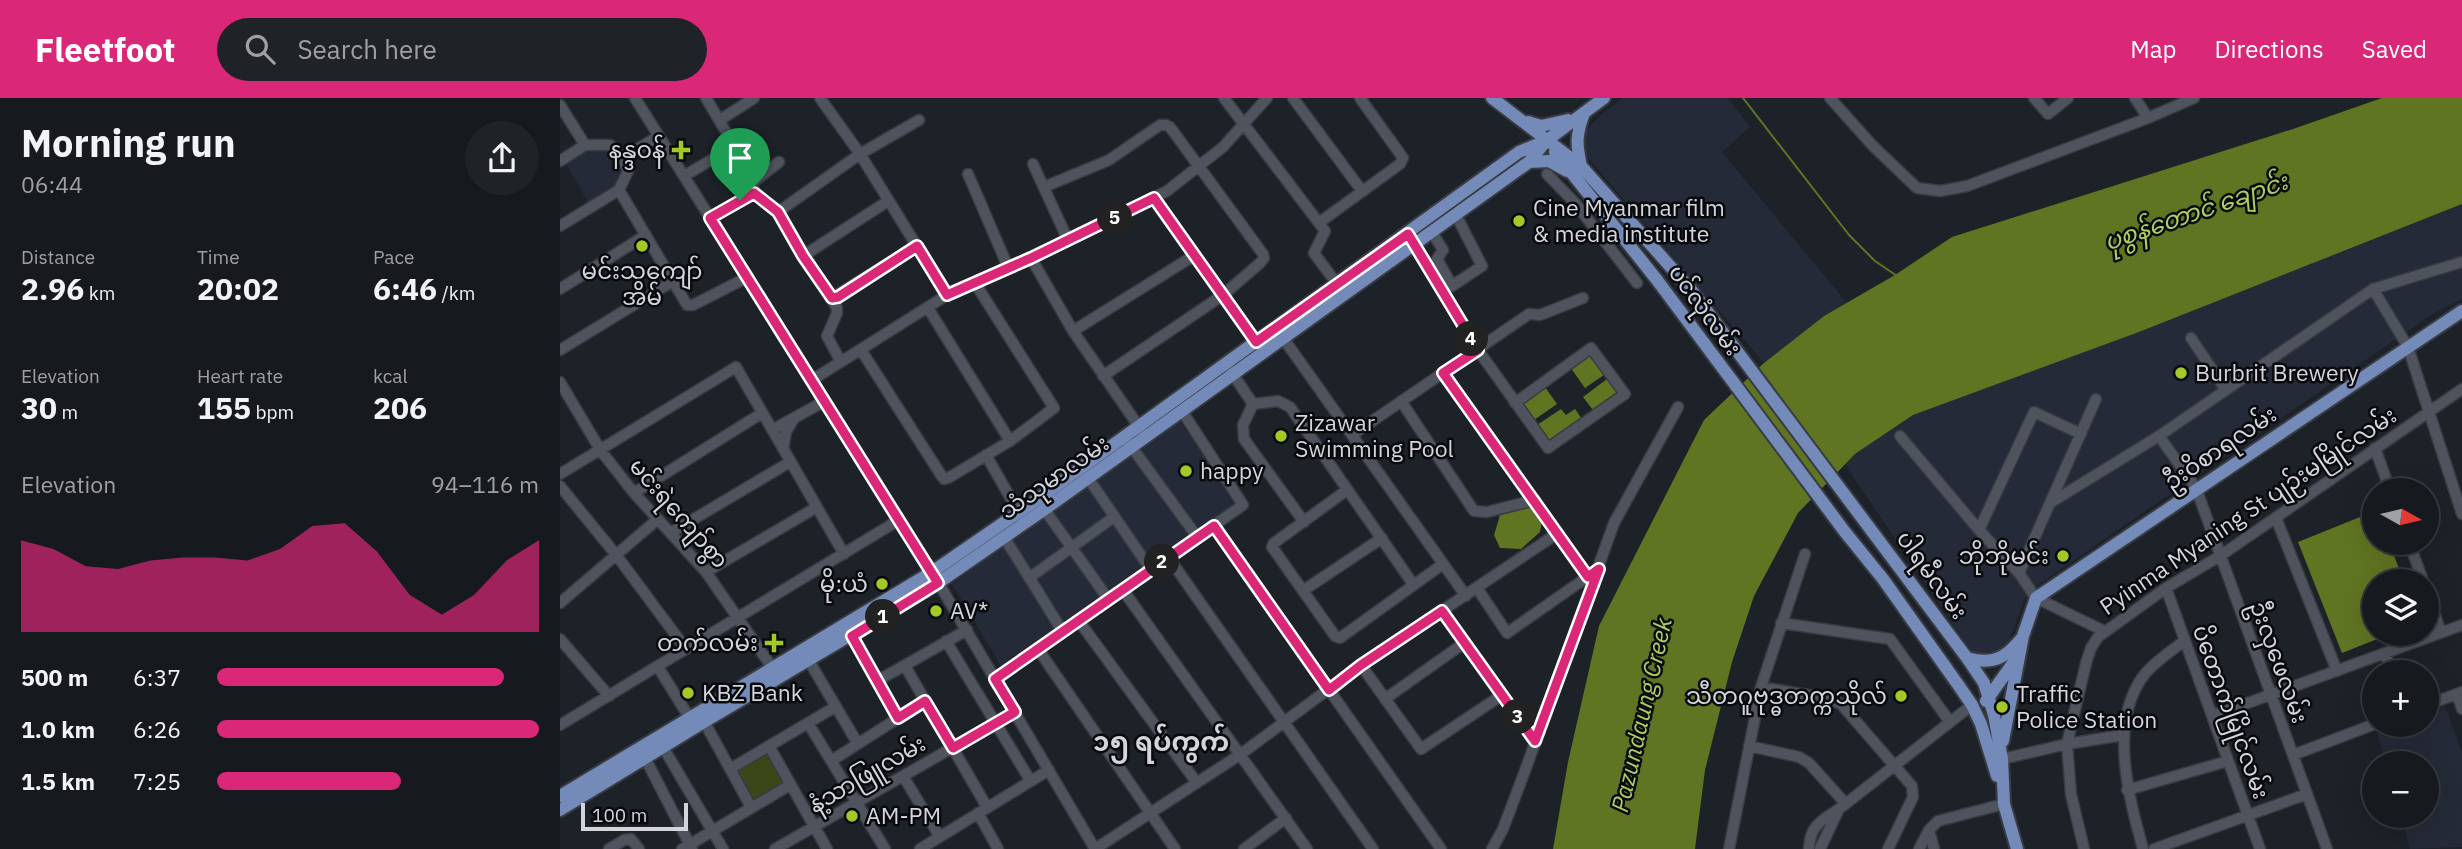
<!DOCTYPE html>
<html lang="en">
<head>
<meta charset="utf-8">
<style>
  :root { --surface:#16191e; --page:#1f2227; --text:#f1f3f6; --muted:#9ea0a4; --line:#35383c; --accent:#db2777 }
  body { margin:0; font-family:"IBM Plex Sans","Noto Sans Myanmar",sans-serif; background:var(--page); color:var(--text); height:100vh; display:flex; flex-direction:column; font-size:26px; white-space:nowrap }
  * { box-sizing:border-box; margin:0 }
  p { font-size:23px; color:var(--muted) }
  .icon { flex:none; width:38px; height:38px; fill:none; stroke:currentColor; stroke-width:2; stroke-linecap:round; stroke-linejoin:round }
  .map { position:relative; flex:1; overflow:hidden }
  .sheet { display:flex; flex-direction:column; background:var(--surface); width:560px }
  .sheet>* { flex:none }
  .needle { width:46px; rotate:98deg }
  .fabs { position:absolute; left:1802px; top:380px; display:grid; gap:14px }
  .fabs a { display:grid; place-items:center; width:77px; height:77px; border-radius:50%; background:var(--surface); box-shadow:0 7px 28px #0002,0 0 0 2px var(--line); font-size:35px }
  .scale { position:absolute; left:21px; bottom:18px; width:107px; box-sizing:border-box; padding-left:7px; border:4px solid #d3d5db; border-top:0; font-size:19px; line-height:24px; white-space:nowrap; color:#d3d5db; -webkit-text-stroke:5px #090a0e; paint-order:stroke }
  .pin { position:absolute; display:grid; place-items:center; width:60px; height:60px; color:#fff; margin:-72px -30px; border-radius:50% 50% 50% 0; rotate:-45deg; box-shadow:0 0 7px #0007 }
  .pin .icon { rotate:45deg }
  .km { position:absolute; width:35px; height:35px; margin:-18px; border-radius:50%; background:#222; color:#fff; font-size:19px; line-height:35px; text-align:center }
  .round { display:grid; place-items:center; flex:none; width:74px; height:74px; border-radius:37px; background:var(--page) }
  .summary { display:flex; align-items:center; justify-content:space-between; height:119px; padding:0 21px }
  h1 { font-size:38px; font-weight:800; line-height:52px }
  .metrics { display:grid; grid-template-columns:repeat(3,1fr); gap:10px; height:119px; padding:7px 21px }
  .metrics div { display:grid; align-content:center }
  .metrics b { font-size:30px; font-weight:800 }
  .metrics small { font-size:19px; font-weight:400 }
  .metrics p { font-size:19px }
  .chart { height:196px; padding:14px 21px }
  .chart p { display:flex; justify-content:space-between }
  .chart svg { width:100%; height:126px; margin-top:7px; fill:var(--accent); opacity:.7 }
  ul { padding:0 21px; list-style:none; font-size:23px }
  li { display:grid; grid-template-columns:112px 84px 1fr; align-items:center; height:52px }
  li i { height:18px; border-radius:9px; background:var(--accent) }
  header { display:flex; align-items:center; gap:42px; box-sizing:border-box; height:98px; padding:0 35px; background:var(--accent); color:#fff }
  header strong { font-size:33px }
  nav { display:flex; gap:38px; margin-inline-start:auto; font-size:24px }
  .search { width:490px; height:63px; background:var(--page); display:flex; align-items:center; gap:18px; box-sizing:border-box; padding:0 24px; border-radius:38px; color:var(--muted); font-size:26px }
  main { display:flex; flex:1; min-height:0 }
  .map>svg:first-child { display:block }
</style>
</head>
<body>
<header>
<strong>Fleetfoot</strong>
<div class="search"><svg class="icon" aria-label="search" viewBox="0 0 24 24"><circle cx="10" cy="10" r="6"/><path d="M15 15l6 6"/></svg>Search here</div>
<nav><a>Map</a><a>Directions</a><a>Saved</a></nav>
</header>
<main>
<section class="sheet">
<div class="summary"><div><h1>Morning run</h1><p>06:44</p></div><a class="round"><svg class="icon" aria-label="share" viewBox="0 0 24 24"><path d="M12 15V3M7 8l5-5 5 5M5 13v7h14v-7"/></svg></a></div>
<div class="metrics">
<div><p>Distance</p><b>2.96<small> km</small></b></div>
<div><p>Time</p><b>20:02</b></div>
<div><p>Pace</p><b>6:46<small> /km</small></b></div>
</div>
<div class="metrics">
<div><p>Elevation</p><b>30<small> m</small></b></div>
<div><p>Heart rate</p><b>155<small> bpm</small></b></div>
<div><p>kcal</p><b>206</b></div>
</div>
<div class="chart"><p><span>Elevation</span>94–116 m</p>
<svg viewBox="0 0 160 44" preserveAspectRatio="none"><path d="M0 44V12L10 15L20 21L30 22L40 19L50 18L60 18L70 19L80 15L90 7L100 6L110 16L120 31L130 38L140 31L150 19L160 12V44z"/></svg>
</div>
<ul>
<li><b>500 m</b>6:37<i style="width:89%"></i></li>
<li><b>1.0 km</b>6:26<i style="width:100%"></i></li>
<li><b>1.5 km</b>7:25<i style="width:57%"></i></li>
</ul>
</section>
<div class="map">
<svg width="1902" height="751" viewBox="0 0 1902 751">
  <rect width="100%" height="100%" fill="#1d2128"/>
  <path fill="#242a37" d="M1063,0H1168L1190,29L1162,54L1287,205L1264,218L1204,265L1023,54L1021,43L1029,29L1044,14Z
    M50,48L64,74L59,87L28,104L6,66L25,53Z
    M1902,106V201L1874,215L1475,489L1464,502L1446,552L1434,557H1422L1412,554L1285,367L1295,356L1353,317L1579,234Z
    M618,321L677,404L441,568L392,486Z
    M1885,608L1902,654V749L1850,751L1841,718H1867V665H1826L1817,635L1839,627L1867,626V615Z"/>
  <path fill="#3a4718" d="M207,654L225,686L192,705L174,672Z"/>
  <path fill="#607522" d="M1822,0H1902V106L1579,234L1353,317L1295,356L1238,415L1194,498L1172,564L1145,672L1135,751H993L1008,664L1039,528L1144,322L1204,265L1264,218L1335,177L1392,139L1733,31Z
    M1028,255L1044,277L1025,290L1010,269Z
    M1047,281L1057,294L1033,312L1023,299Z
    M985,289L997,306L974,322L962,305Z
    M1001,311L1006,317L1015,311L1022,321L989,344L977,327Z
    M960,407L978,409L983,418L980,434L961,451L940,450L934,437L940,417Z
    M1815,413V444L1829,445L1844,483H1815V536H1830L1782,555L1738,444Z"/>
  <g fill="none" stroke-linecap="round" stroke-linejoin="round">
    <path stroke="#607522" stroke-width="2" d="M1183,0L1289,137L1315,163L1337,178"/>
    <g stroke="#383b41" stroke-width="13">
      <path id="minor" d="M75,0L372,474L535,751
        M260,0L300,56L387,197
        M664,0L765,133L754,155L777,186
        M733,0L802,93
        M1270,0L1313,48L1357,90L1380,93L1407,88L1588,20L1634,0
        M1474,0L1488,16L1508,0
        M1575,0L1588,20
        M0,7L25,47
        M160,22L194,0
        M62,60L99,38
        M0,63L25,47H50L62,60L68,73L59,92L0,128
        M473,66L508,142
        M408,76L448,169
        M987,76L1016,106L1077,185
        M124,78L168,52L169,39L146,0
        M484,89L549,62L600,27H606L610,29L703,156L704,160L700,165L663,197L543,278
        M59,92L127,207H133L188,179
        M194,95L192,85L219,64
        M594,100L699,248
        M218,114L300,56L359,22
        M150,120L194,95L218,114L277,210V215L267,238L281,264
        M760,124L840,66L843,60L800,0
        M872,134L883,152L877,161L892,188L922,168L896,117
        M848,136L918,252L988,350L1065,296L1031,250L955,305
        M243,158L328,103
        M471,160L513,233L586,339
        M0,191L86,137
        M1813,191L1848,249L1902,416
        M272,200L357,148
        M368,210L450,343
        M716,230L906,498
        M513,233L635,157
        M1631,240L1666,292
        M0,252L113,183
        M301,252L381,377L384,381L390,379L450,343L494,310L415,185
        M666,266L693,306
        M883,275L1028,479
        M252,282L387,197L508,142L607,93L663,49L707,0
        M0,284L41,353L74,395L146,474L216,575
        M841,303L914,413L927,414L975,402
        M212,332L265,303
        M792,337L969,216L980,217L1023,200
        M1340,338L1419,432L1459,475L1476,500L1544,533
        M1599,338L1636,390L1767,751
        M568,344L638,440
        M1815,350L1830,392
        M223,351L226,334L233,322
        M426,357L462,420
        M524,374L591,472
        M0,376L176,269L284,456
        M0,388L57,458L126,551
        M787,392L714,445L712,449L775,538L780,540L883,466
        M74,395L202,315
        M1490,405L1599,338L1813,191L1902,164
        M482,408L549,502
        M1716,420L1777,573
        M744,424L684,341L683,327L693,306L718,303L730,309L853,486
        M654,428L881,751
        M1419,432L1474,314L1521,336
        M112,434L230,364
        M444,439L503,534
        M1849,444L1863,483
        M609,460L813,751
        M146,474L257,409
        M1459,475L1536,301
        M469,480L554,419
        M917,490L947,535L1033,475
        M1606,490L1700,751
        M563,492L747,751
        M744,492L822,440
        M1867,496L1881,534
        M0,505L98,421
        M882,513L975,643
        M519,523L637,685
        M1221,525L1330,541L1390,624
        M292,538L338,620
        M0,541L49,598
        M386,543L470,682
        M478,551L615,751
        M1825,555L1832,574
        M249,563L298,646
        M801,567L861,651L942,597
        M345,568L427,709
        M98,569L129,619
        M435,581L683,407L622,313
        M317,583L407,532
        M1201,589L1270,601L1281,606L1352,688L1353,699L1328,751
        M1897,596L1902,611
        M825,601L904,545
        M1867,607L1902,594
        M141,618L191,709
        M1652,618L1902,527
        M248,625L325,751
        M0,627L339,422
        M209,648L267,751
        M1189,648L1239,659L1249,665L1285,705
        M103,649L163,751
        M83,656L132,751
        M1733,657L1815,626
        M1442,661L1507,646L1563,637
        M271,663L365,603
        M170,671L275,609
        M343,678L380,739
        M1567,692L1668,663
        M418,715L438,751
        M1369,732L1374,751
        M49,751L64,742L71,741L79,751
        M122,751L230,687
        M215,751L455,614
        M360,751L489,672
        M535,751L681,656L801,567L998,435
        M684,751L726,720
        M932,751L943,731L966,670L1054,425L1118,309
        M1169,751L1201,589L1245,456
        M1249,751C1250,727 1261,723 1279,711
        M1260,751L1279,711L1412,607
        M1359,751L1369,732L1378,723L1444,706
        M1524,751L1511,696L1507,646L1526,565L1531,550L1538,539L1606,490L1660,458L1902,291
        M1583,751C1569,700 1548,624 1584,577C1594,564 1612,553 1625,542
        M1594,751L1747,696"/>
    </g>
    <g stroke="#383b41" stroke-width="16">
      <path id="major" d="M932,0L1021,68L1132,193L1407,560L1424,585L1434,617L1442,661L1444,706L1457,751
        M968,24L981,28L1008,22
        M995,54L1097,182L1285,434L1323,481L1399,588L1412,607L1421,626L1437,678
        M969,64L989,63L1007,73
        M1021,68C1016,45 1016,37 1024,15
        M1407,560C1432,567 1445,561 1461,541
        M1426,603L1456,561
        M1443,643L1463,538L1476,500L1902,213
        M0,698L372,474L478,401L959,54L983,44
        M0,712L144,624L378,485L485,411L969,64L986,43L1044,0"/>
    </g>
    <use href="#minor" stroke="#4f535d" stroke-width="10"/>
    <use href="#major" stroke="#748ab8" stroke-width="12"/>
  </g>
  <g fill="none" stroke-linecap="round" stroke-linejoin="round">
    <g stroke="#fff" stroke-width="14">
      <path id="route" d="M194,95L218,114L243,158L272,200L278,199L357,148L387,197L471,160L594,100L696,244L848,136L918,252L883,275L1028,479L1039,471L975,643L882,513L801,567L769,592L654,428L435,581L455,614L393,650L365,603L338,620L292,538L378,485L150,120Z"/>
    </g>
    <use href="#route" stroke="#db2777" stroke-width="9"/>
  </g>
  <g fill="#a3c927" stroke="#090a0e" stroke-width="2.5">
    <path d="M117.5 41.5h7v7h7v7h-7v7h-7v-7h-7v-7h7z"/>
    <circle cx="959" cy="123" r="7"/>
    <circle cx="82" cy="148" r="7"/>
    <circle cx="1621" cy="275" r="7"/>
    <circle cx="721" cy="338" r="7"/>
    <circle cx="626" cy="373" r="7"/>
    <circle cx="1503" cy="458" r="7"/>
    <circle cx="322" cy="486" r="7"/>
    <circle cx="376" cy="513" r="7"/>
    <path d="M210.5 534.5h7v7h7v7h-7v7h-7v-7h-7v-7h7z"/>
    <circle cx="128" cy="595" r="7"/>
    <circle cx="1341" cy="598" r="7"/>
    <circle cx="1442" cy="609" r="7"/>
    <circle cx="292" cy="718" r="7"/>
  </g>
  <g text-anchor="middle" stroke-width="5" stroke-linejoin="round" paint-order="stroke">
    <g font-size="23" fill="#d3d5db" stroke="#090a0e" text-anchor="start">
      <text x="105" y="60" text-anchor="end">နန္ဒဝန်</text>
      <text x="973" y="118">Cine Myanmar film<tspan x="973" dy="26">&amp; media institute</tspan></text>
      <text x="82" y="181" text-anchor="middle">မင်းသူကျော်<tspan x="82" dy="26">အိမ်</tspan></text>
      <text x="1635" y="283">Burbrit Brewery</text>
      <text x="735" y="333">Zizawar<tspan x="735" dy="26">Swimming Pool</tspan></text>
      <text x="640" y="381">happy</text>
      <text x="1489" y="466" text-anchor="end">ဘိုဘိုမင်း</text>
      <text x="308" y="494" text-anchor="end">မို:ယံ</text>
      <text x="390" y="521">AV*</text>
      <text x="198" y="553" text-anchor="end">တက်လမ်း</text>
      <text x="142" y="603">KBZ Bank</text>
      <text x="1456" y="604">Traffic<tspan x="1456" dy="26">Police Station</tspan></text>
      <text x="1327" y="606" text-anchor="end">သီတဂူဗုဒ္ဓတက္ကသိုလ်</text>
      <text x="306" y="726">AM-PM</text>
    </g>
    <g font-size="23" fill="#d3d5db" stroke="#090a0e">
      <text transform="translate(1145 212) rotate(54)" y="8">ပင်လုံလမ်း</text>
      <text transform="translate(1660 350) rotate(-34)" y="8">ဦးဝိစာရလမ်း</text>
      <text transform="translate(494 379) rotate(-35)" y="8">သံသုမာလမ်း</text>
      <text transform="translate(1688 413) rotate(-34)" y="8">Pyinma Myaning St ပျဉ်းမမြိုင်လမ်း</text>
      <text transform="translate(119 415) rotate(49)" y="8">မင်းရဲကျော်စွာ</text>
      <text transform="translate(1372 477) rotate(54)" y="8">ပါရမီလမ်း</text>
      <text transform="translate(1719 564) rotate(70)" y="8">ဦးလှဖေလမ်း</text>
      <text transform="translate(1671 614) rotate(70)" y="8">ပိတောက်မြိုင်လမ်း</text>
      <text transform="translate(307 676) rotate(-30)" y="8">နံ့သာဖြူလမ်း</text>
    </g>
    <g font-size="24" font-style="italic" fill="#afce61" stroke="#090a0e">
      <text transform="translate(1636 114) rotate(-19)" y="8">ပုစွန်တောင် ချောင်း</text>
      <text transform="translate(1082 617) rotate(-77)" y="8">Pazundaung Creek</text>
    </g>
    <g font-size="26" font-weight="bold" fill="#d3d5db" stroke="#090a0e">
      <text x="601" y="653">၁၅ ရပ်ကွက်</text>
    </g>
  </g>
</svg>
<div class="fabs">
<a><svg class="needle" viewBox="-14 -14 28 28"><path d="M0-13l5 13h-10z" fill="#e53935"/><path d="M0 13l5-13h-10z" fill="#9ea0a4"/></svg></a>
<a><svg class="icon" aria-label="layers" viewBox="0 0 24 24"><path d="M12 4l9 5-9 5-9-5zM3 14l9 5 9-5"/></svg></a>
<a>+</a>
<a>−</a>
</div>
<div class="scale">100 m</div>
<div class="pin" style="left:180px;top:102px;background:#1e9e55"><svg class="icon" aria-label="arrive" viewBox="0 0 24 24"><path d="M6 21V4h12l-3 4 3 4H6"/></svg></div>
<b class="km" style="left:323px;top:519px">1</b>
<b class="km" style="left:602px;top:464px">2</b>
<b class="km" style="left:958px;top:619px">3</b>
<b class="km" style="left:911px;top:241px">4</b>
<b class="km" style="left:555px;top:120px">5</b>
</div>
</main>
</body>
</html>
